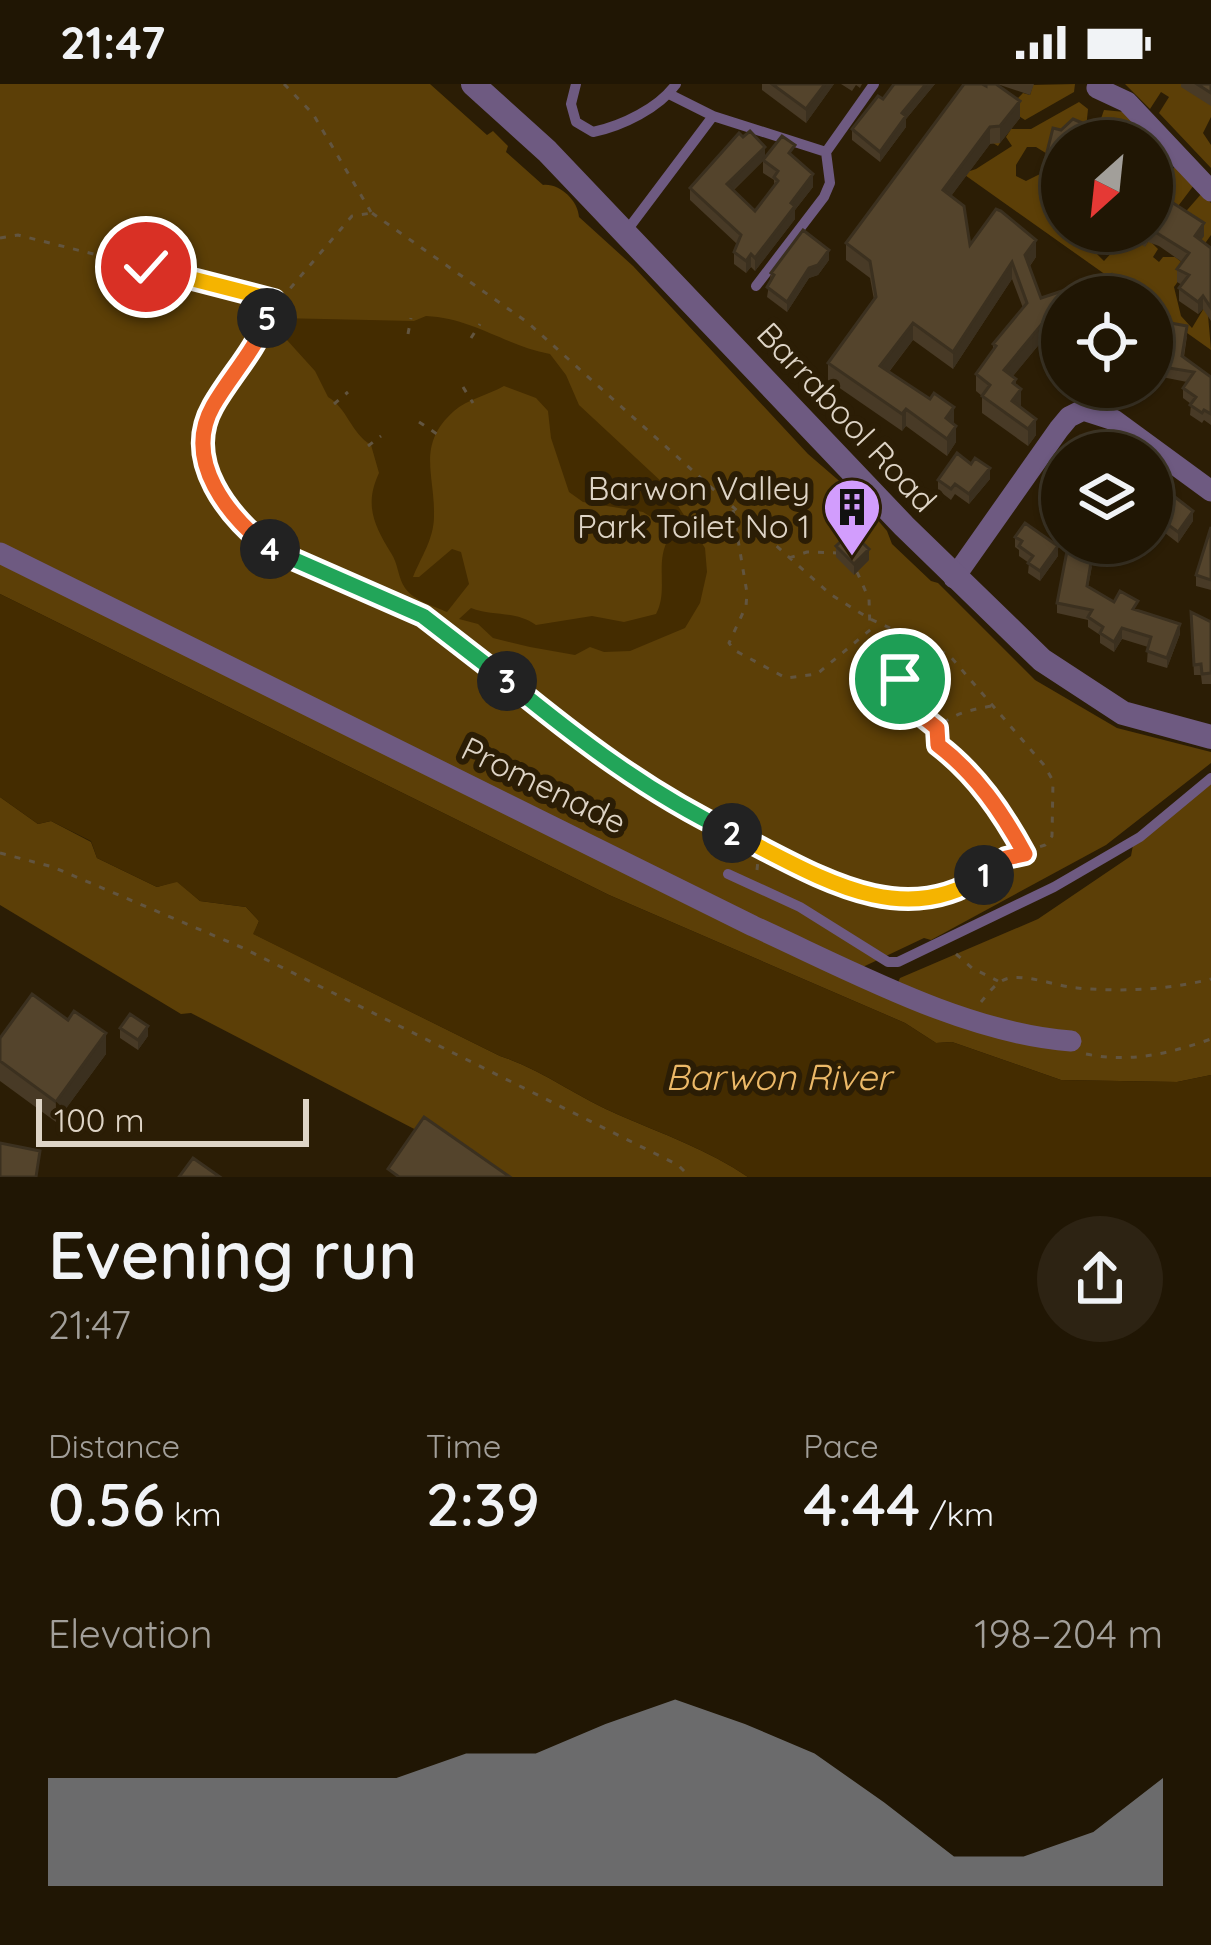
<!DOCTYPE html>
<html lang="en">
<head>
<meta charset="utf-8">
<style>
  :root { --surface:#201604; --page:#2d2313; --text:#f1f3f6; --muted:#a29f9a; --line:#3d3526; --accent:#8c9099 }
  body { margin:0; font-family:Quicksand,sans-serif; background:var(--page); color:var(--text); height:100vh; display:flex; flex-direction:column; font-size:45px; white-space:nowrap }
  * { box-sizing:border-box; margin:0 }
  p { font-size:39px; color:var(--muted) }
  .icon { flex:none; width:66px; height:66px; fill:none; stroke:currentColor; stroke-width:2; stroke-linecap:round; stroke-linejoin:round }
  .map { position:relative; height:1093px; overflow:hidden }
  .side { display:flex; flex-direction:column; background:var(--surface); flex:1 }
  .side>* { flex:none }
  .needle { width:78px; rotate:207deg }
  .fabs { position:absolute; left:1041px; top:36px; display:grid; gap:24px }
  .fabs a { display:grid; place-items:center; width:132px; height:132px; border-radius:50%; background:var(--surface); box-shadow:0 3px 9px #0004,0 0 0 3px var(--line); font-size:60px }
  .scale { position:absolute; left:36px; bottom:30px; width:273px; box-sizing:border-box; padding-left:12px; border:6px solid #ded4c6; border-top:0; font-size:33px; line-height:42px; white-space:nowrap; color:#ded4c6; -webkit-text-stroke:9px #2b1d05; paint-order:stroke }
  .pin { position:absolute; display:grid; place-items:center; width:102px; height:102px; color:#fff; margin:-51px; border:6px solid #fff; border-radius:50%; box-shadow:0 3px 12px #0007 }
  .km { position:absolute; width:60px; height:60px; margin:-30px; border-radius:50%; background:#222; color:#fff; font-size:33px; line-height:60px; text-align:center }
  .round { display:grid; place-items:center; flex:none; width:126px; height:126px; border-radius:63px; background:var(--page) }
  .summary { display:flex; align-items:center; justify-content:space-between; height:204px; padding:0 48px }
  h1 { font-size:66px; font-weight:600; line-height:90px }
  .metrics { display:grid; grid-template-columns:repeat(3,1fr); gap:18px; height:204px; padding:12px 48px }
  .metrics div { display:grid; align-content:center }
  .metrics b { font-size:60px; font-weight:600 }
  .metrics small { font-size:33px; font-weight:400 }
  .metrics p { font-size:33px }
  .chart { height:336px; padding:24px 48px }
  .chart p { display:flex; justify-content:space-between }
  .chart svg { width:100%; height:216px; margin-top:12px; fill:var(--accent); opacity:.7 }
  .status { display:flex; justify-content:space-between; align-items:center; height:84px; padding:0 60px; background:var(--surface); direction:ltr }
  .status svg { height:33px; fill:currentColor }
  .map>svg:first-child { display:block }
</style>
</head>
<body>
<div class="status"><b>21:47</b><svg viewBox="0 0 49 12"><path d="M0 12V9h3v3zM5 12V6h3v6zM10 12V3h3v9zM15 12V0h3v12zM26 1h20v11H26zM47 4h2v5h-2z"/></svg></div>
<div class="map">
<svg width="1211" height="1093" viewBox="0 0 1211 1093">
  <rect width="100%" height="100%" fill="#2b1d05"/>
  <path fill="#5c3f07" d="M0,0H430L487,51L493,47L508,62L506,68L543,101C559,99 578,116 579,133L633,182L808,370L859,414L887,447L892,460L931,497L938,499L1035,596L1117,644L1211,668V679L1106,761L931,856L924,854L848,890L893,910L900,894L1038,835L1131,772L1133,761L1211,700V991L1177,998L1061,996L952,958L936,959L905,939L609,811L0,510Z
    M966,0H987V3L1018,14L1023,9L1030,11L1033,1L1075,0L1074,8L1025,36L971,2L957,28L1000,59L998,62L946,32L929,65L922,60Z
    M1125,0H1211V33L1203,49L1211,61V84L1159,29L1169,13L1161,8L1150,25Z
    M1079,18L1088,25L1086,45L1062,55L1049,71L1036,63H1027L1016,81V92L1026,97L1042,89L1041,105L1062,110V147H1108L1095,168L1104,177L1124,155L1123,147L1145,162L1168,130L1152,123V103L1175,83L1194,101L1151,158L1158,165L1153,173L1159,178L1163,173H1175L1184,180L1181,133L1202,109L1211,119V151L1174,203L1181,232L1192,244L1207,219L1211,266L1152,224V213H1137L948,79L970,87L976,85L1012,62L1006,53L1011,45H1031Z
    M1104,26L1125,28L1143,47L1129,57H1101L1097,46Z
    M0,713L38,740L51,737L91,758L97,774L157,803L177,797L200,817L246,823L259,837L254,850L500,972C543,986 578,1014 619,1031C663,1050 708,1066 748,1093H495L420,1048L191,929L181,930L0,821Z"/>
  <path fill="#442c00" d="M426,232C473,234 506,262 550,270L566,291L579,321L664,400L705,464L707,488L700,519L685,544L630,567L604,568L590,563L575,571L530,563L493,554L478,540L459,535L471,524C493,533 515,526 536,541L592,532L624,538L656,530C669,506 654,478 669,454L665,442L643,428L583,418L569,408L551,354L548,327L536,314L504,302C488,311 468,315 454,327C416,361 435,390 434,432C434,455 421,473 413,493H419L452,465L461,468L469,500L447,528C434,522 414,517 405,504C398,494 398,479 391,469C374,441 364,421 379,389L371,361C351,349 347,324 328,313L315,287L277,245L279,234L414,237Z
    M0,510L609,811L905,939L936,959L952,958L1061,996L1177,998L1211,991V1093H748C708,1066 663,1050 619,1031C578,1014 543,986 500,972L253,850L259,837L246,823L200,817L177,798L157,803L97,774L91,757L51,737L38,740L0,713Z"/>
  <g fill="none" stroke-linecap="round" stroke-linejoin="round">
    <path stroke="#625540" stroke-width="3" stroke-dasharray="6 9" stroke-linecap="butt" d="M284,0L313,30L371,128
      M372,129L527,238L830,510L870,535L949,571L1044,681L1053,697L1052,752L1045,761L1006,774L955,810L919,815L864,813L674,721L595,668L423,532L272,466L246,446L217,411L203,363L210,326L261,250L274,216L288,207L352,132Z
      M0,154L18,151L272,215
      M408,250L411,234
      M471,254L480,240
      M463,303L473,319
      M334,320L348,308
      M419,338L437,350
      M368,362L381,352
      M733,426L747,509L746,522L729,559L734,566L786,594L817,590L876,541
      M789,474L807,468L837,469
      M857,488L869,515L870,544
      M904,550L908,581L897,606L902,616L934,642
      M991,622C971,626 953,629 937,644L938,661C976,690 1001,727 1024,769
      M0,769L53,783L243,864L678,1081L690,1093
      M757,786L759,766
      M956,870L972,884L998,897
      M981,918C989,909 997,896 1010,894C1030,891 1056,902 1077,904C1121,908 1168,906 1211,895
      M1086,970C1130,979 1168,970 1211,955"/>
    <path stroke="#6e5a81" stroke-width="10" d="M576,0L571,20L576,38L593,48C622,42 659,24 676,0
      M669,10L713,32L826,68
      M625,149L713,32
      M756,202L824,113L830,99L826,68L874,0
      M728,790L800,823L888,878H898L1054,803L1140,753L1211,694"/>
    <path stroke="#6e5a81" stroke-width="21" d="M1097,4L1127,18L1211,107
      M0,469L753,842C850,886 964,949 1071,957
      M954,494L1059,345L1069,333L1083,326L1114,336L1211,407"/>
    <path stroke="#6e5a81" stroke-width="24" d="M473,0L547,67L904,442L1042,576L1123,629L1211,653"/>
  </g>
  <path fill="#483a26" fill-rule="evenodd" d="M762,0H834L806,39L762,6Z
    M841,0H862L860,4L856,1L852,7Z
    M894,0H935L906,35V43L880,78L852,56V45L883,15Z
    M964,0L1020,34L1000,59L990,60L951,112L970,161L1036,173L1030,182L1041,214L1062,213V257L1056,240L1013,292L1020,323L1036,351L1028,362L982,329V312L976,307V290L993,266V260L1023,224L1012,195L953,285L913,256L889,288L954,340L956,358L947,372L906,342L902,347L828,296V279L874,216L870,194L846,176V159Z
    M997,0H1034L1030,11Z
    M1181,0H1211V22L1181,3Z
    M1053,44L1101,54L1106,57H1062V110L1041,105V92Z
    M765,74H795L813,103L795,126V135L755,187L751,183L746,189L734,180V168L737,160L690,116V104ZM763,77V89L774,96V103L755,127L734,106Z
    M1123,147H1152L1204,152L1201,157L1211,164V237L1203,225L1198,230L1179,217V204L1182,201L1177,198V185L1182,178L1159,162L1148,158L1145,163Z
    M829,176L818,191L809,194L787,228L767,213L771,189Z
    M1187,252L1184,273L1211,293V341L1204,336L1202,339L1190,331L1191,320L1183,314V304L1187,298L1157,292V282Z
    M990,395L969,420L955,410L951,416L938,406V396Z
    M1152,418L1193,437L1178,459L1152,439Z
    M1211,443V506L1196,502V491Z
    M1015,453L1058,472L1040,497L1028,489L1029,479L1019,472V466L1015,463Z
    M836,462L869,476L854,491L836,473Z
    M1092,482L1088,503L1114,518L1138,526L1180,550L1167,584L1147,578L1148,563L1122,555L1114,568L1100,559V551L1088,543V536L1057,529V519Z
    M1191,528L1211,538V600H1202L1201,591H1194Z
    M120,944L148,952L138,966L120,954Z
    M0,954L106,970L56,1038L0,997Z"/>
  <path fill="#3b301f" d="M825,0H834L806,39V25Z
    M926,0H935L906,35V43L880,78V68L902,29Z
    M1020,17V34L1000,59V42Z
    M990,43V60L943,123V106Z
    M765,63V75L727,112V100Z
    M813,90V103L795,126V135L755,187V174L791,119Z
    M1204,139V152L1195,165V152Z
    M1036,156V173L1025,188V171Z
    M829,166V176L818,191L809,194L787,228V218L809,184Z
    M751,170V183L746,189V177Z
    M1012,178V195L953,285V268Z
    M1203,212V225L1198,230V218Z
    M1056,223V240L1004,303V286Z
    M913,239V256L880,299V282Z
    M1016,295V311L1021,305V322L1012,334L1013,299Z
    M954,323V340L946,334Z
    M906,325V342L902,347V330Z
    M1036,335V351L1028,362V345Z
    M956,342V358L947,372V355Z
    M990,384V395L969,420V410Z
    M1193,427V437L1178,459V448Z
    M1058,462V472L1040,497V487Z
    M869,465V476L854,491V480Z
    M1180,540V550L1167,584V574Z
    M1122,544V555L1114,568V558Z
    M148,942V952L138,966V956Z
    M106,949V970L56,1038V1018Z"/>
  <path fill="#54442c" stroke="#3b301f" stroke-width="3" d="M772,0H825L806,25Z
    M894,0H926L902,29L906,32L880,68L852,45L878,12L883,15Z
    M964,0H982L986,2V0H996L1020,17L1000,42L990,43L943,106L964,122L970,161L996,125L1001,127L1036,156L1025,171L1041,214L1110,191L1105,203L1136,213H1062V240L1056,223L1004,286L1016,295L1013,299L1021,305L1012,317L1036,335L1028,345L982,312L990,301L976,290L996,262L993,260L1027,219L1012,178L953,268L913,239L880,282L930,315L934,309L954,323L946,334L956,342L947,355L906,325L902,330L828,279L876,213L870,177L846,159Z
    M1197,0H1211V9Z
    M1073,35L1101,47L1099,53L1106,57L1081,55V57H1062V97L1041,92L1053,44L1061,46Z
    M750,47L765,63L727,100L755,127L778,97L774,93L778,87L763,76L782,52L795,61L789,69L813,90L791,119L795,122L755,174L751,170L746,177L734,168L741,151L690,104L739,49L743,53Z
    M1156,108L1204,139L1195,152L1211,164V224L1203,212L1198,218L1179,204L1189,191L1177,185L1189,169L1152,146V114Z
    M803,146L829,166L818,181L809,184L787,218L767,203L774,191L771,189Z
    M1165,238L1187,242L1182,272L1211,293V330L1204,326L1202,329L1190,321L1196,313L1183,304L1194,288L1157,282Z
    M1115,352L1136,367L1134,369H1092L1099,359L1106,364Z
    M957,369L971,380L975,374L990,384L969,410L955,400L951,405L938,396Z
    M1162,403L1193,427L1178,448L1152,429V418Z
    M1025,439L1058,462L1040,487L1028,479L1033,472L1019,462L1022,457L1015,453Z
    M1211,443V496L1196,491Z
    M851,448L869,465L854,480L836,462Z
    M1067,467L1092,472L1087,502L1114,518L1120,507L1138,517L1133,525L1180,540L1167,574L1147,567L1151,553L1122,544L1114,558L1100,549L1103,543L1088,533L1092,526L1057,519Z
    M1191,528L1211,538V589L1202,590L1201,580L1194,581Z
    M32,910L68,936L74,927L106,949L56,1018L0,977V954Z
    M130,930L148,942L138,956L120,944Z
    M424,1033L510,1093H399L388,1085Z
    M0,1059L40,1067L36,1093H0Z
    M193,1074L220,1093H179Z"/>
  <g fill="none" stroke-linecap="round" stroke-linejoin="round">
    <g stroke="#fff" stroke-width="24">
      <path id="split-1" d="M900,595L897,606L902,616L937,644L938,661C976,690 1002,728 1025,770L1006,774L984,791"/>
    </g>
    <g stroke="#fff" stroke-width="24">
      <path id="split-2" d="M732,749C810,787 900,850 984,791"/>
    </g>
    <g stroke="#fff" stroke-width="24">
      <path id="split-3" d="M507,597C578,655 648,709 732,749"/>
    </g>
    <g stroke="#fff" stroke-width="24">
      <path id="split-4" d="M270,465L423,532L507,597"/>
    </g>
    <g stroke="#fff" stroke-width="24">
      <path id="split-5" d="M267,234C255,267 230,292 213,322C182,377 229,433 270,465"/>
    </g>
    <g stroke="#fff" stroke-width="24">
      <path id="split-6" d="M146,183L274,216L267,234"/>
    </g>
    <use href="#split-1" stroke="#f0652b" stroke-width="15"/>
    <use href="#split-2" stroke="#f5b400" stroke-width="15"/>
    <use href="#split-3" stroke="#22a559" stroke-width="15"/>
    <use href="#split-4" stroke="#22a559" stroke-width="15"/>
    <use href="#split-5" stroke="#f0652b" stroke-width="15"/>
    <use href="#split-6" stroke="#f5b400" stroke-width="15"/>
  </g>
  <defs>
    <g id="building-pin" transform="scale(3)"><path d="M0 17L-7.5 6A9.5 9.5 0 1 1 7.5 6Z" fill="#d29dfd" stroke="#2b1d05"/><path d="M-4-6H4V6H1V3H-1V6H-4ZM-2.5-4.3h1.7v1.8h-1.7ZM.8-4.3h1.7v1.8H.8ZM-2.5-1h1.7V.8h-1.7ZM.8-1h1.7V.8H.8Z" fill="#111"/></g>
  </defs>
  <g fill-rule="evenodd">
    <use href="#building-pin" x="852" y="423"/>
  </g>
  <g text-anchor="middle" stroke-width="12" stroke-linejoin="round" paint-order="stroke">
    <g font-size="33" fill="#ded4c6" stroke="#2b1d05">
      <text transform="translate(847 333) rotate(47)" y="12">Barrabool Road</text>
      <text transform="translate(544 701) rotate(26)" y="12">Promenade</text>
    </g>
    <g font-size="33" fill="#ded4c6" stroke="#2b1d05" text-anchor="end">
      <text x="810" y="416">Barwon Valley<tspan x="810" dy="38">Park Toilet No 1</tspan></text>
    </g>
    <g font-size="36" font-style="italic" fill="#ecb968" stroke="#2b1d05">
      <text x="778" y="1006">Barwon River</text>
    </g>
  </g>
</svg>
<div class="fabs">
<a><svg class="needle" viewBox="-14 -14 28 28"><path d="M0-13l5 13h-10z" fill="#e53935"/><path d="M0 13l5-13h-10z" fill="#a29f9a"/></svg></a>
<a><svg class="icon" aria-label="locate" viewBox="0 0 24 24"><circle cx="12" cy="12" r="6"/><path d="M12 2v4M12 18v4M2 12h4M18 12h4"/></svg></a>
<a><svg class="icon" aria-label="layers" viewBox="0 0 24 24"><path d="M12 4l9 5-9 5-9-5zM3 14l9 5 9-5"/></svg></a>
</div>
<div class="scale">100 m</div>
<div class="pin" style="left:900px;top:595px;background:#1e9e55"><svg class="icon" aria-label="arrive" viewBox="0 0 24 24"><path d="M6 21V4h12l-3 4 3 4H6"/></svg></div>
<div class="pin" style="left:146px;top:183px;background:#d93025"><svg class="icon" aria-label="check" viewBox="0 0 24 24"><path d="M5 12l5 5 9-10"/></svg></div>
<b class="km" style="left:984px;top:791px">1</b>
<b class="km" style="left:732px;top:749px">2</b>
<b class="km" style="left:507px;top:597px">3</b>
<b class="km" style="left:270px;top:465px">4</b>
<b class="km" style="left:267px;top:234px">5</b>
</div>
<section class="side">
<div class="summary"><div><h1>Evening run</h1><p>21:47</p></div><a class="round"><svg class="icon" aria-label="share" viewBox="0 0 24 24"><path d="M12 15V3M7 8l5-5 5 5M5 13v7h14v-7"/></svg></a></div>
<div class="metrics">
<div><p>Distance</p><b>0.56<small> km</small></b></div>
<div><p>Time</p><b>2:39</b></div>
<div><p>Pace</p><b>4:44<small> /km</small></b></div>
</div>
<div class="chart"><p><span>Elevation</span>198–204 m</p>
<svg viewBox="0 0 160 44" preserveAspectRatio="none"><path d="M0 44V22L10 22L20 22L30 22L40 22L50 22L60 17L70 17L80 11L90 6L100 11L110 17L120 27L130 38L140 38L150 33L160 22V44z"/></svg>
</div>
</section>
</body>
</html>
